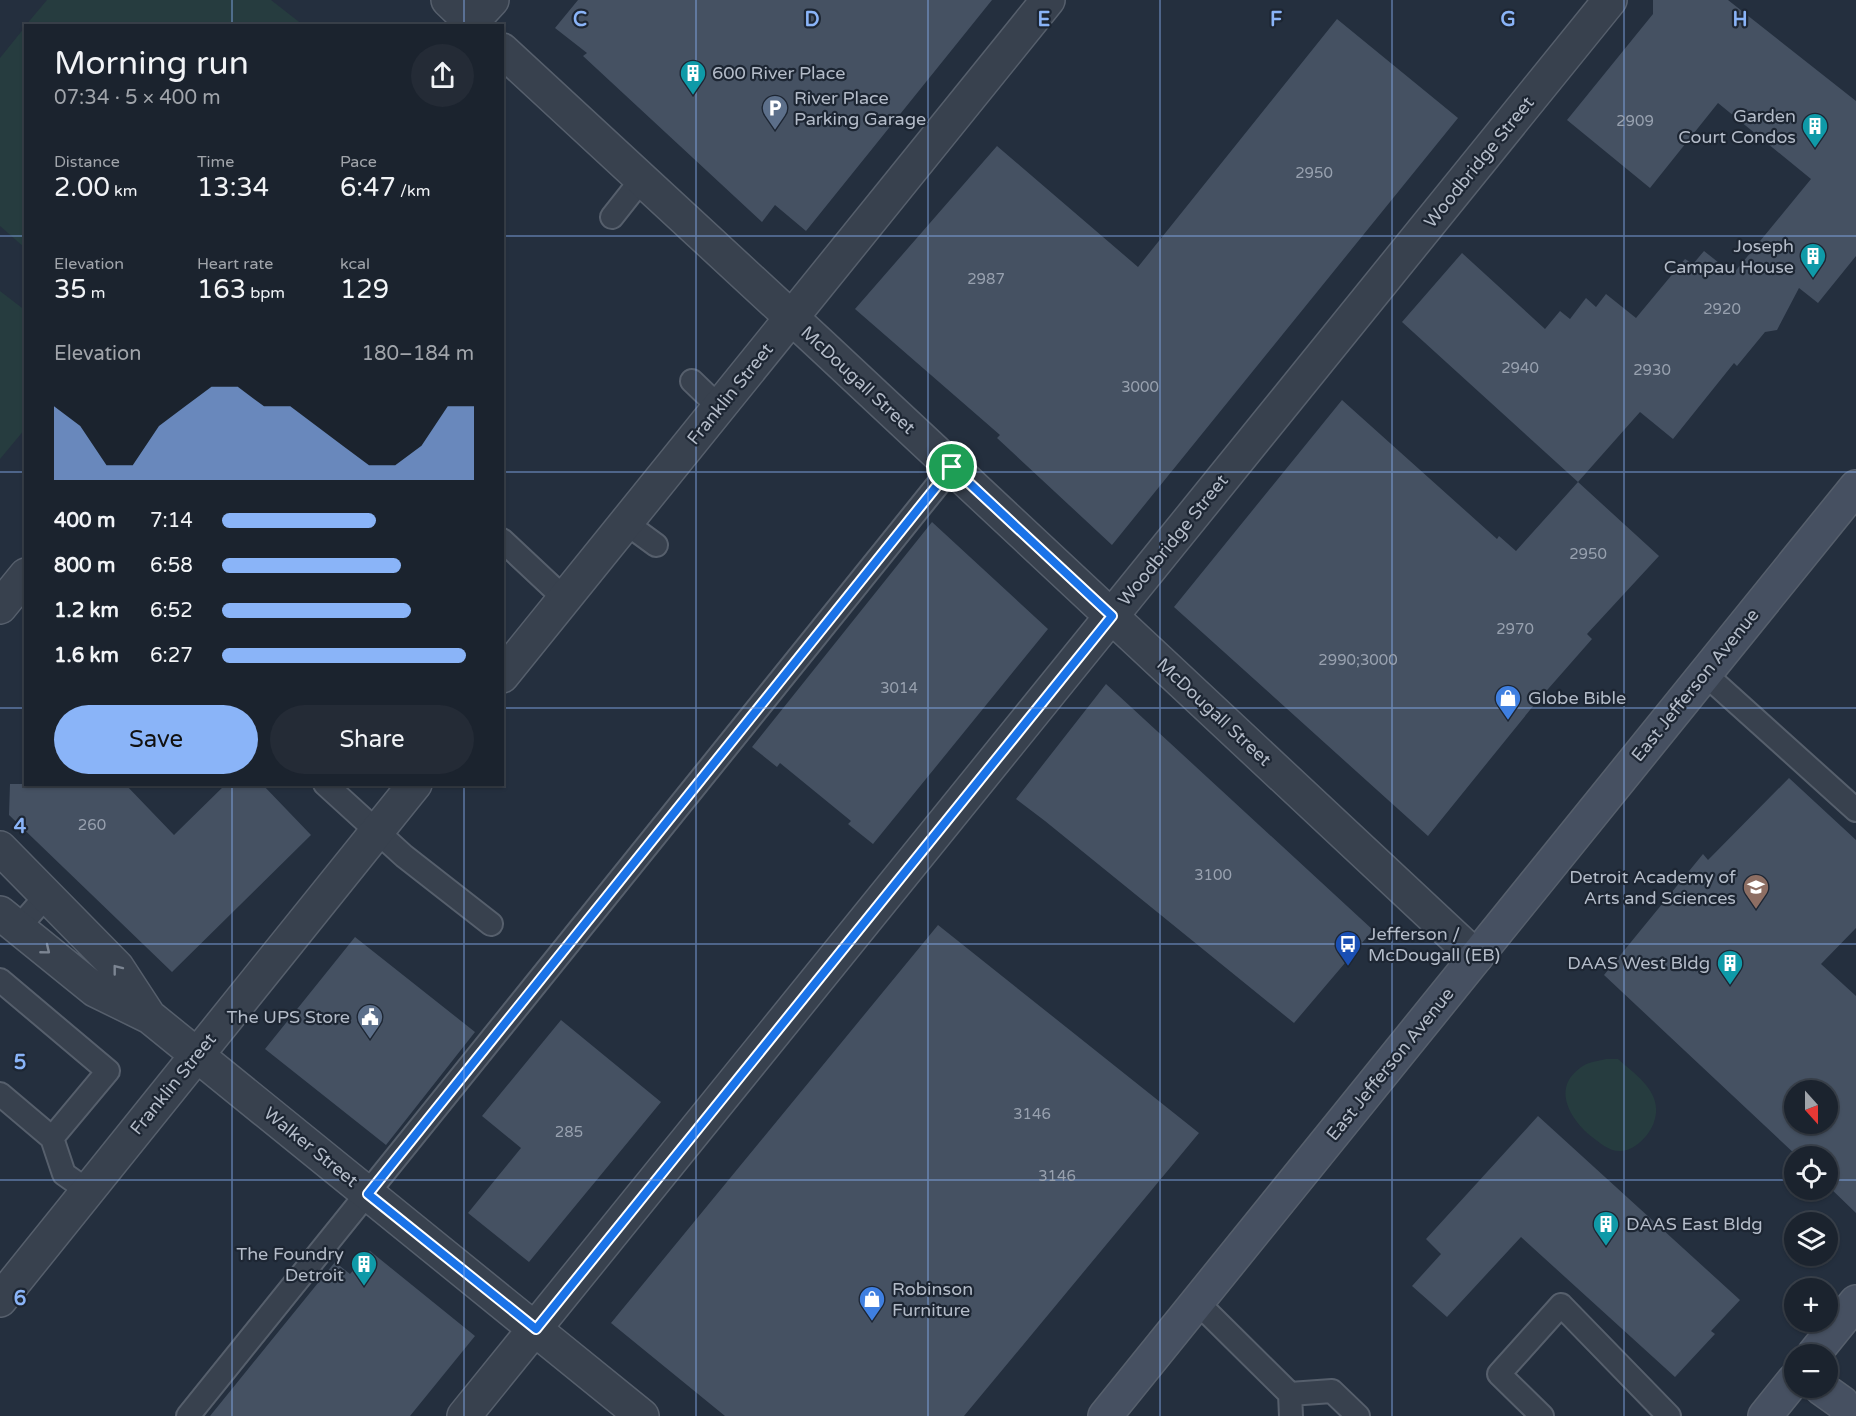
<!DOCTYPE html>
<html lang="en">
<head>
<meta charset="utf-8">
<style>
  :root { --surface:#1b232e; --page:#242b36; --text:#f1f3f6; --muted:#a0a4aa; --line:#39404a; --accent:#8ab4f8 }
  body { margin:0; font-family:"Varela Round",sans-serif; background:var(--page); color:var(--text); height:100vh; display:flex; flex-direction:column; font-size:22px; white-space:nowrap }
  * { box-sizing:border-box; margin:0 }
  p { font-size:20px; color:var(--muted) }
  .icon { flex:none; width:33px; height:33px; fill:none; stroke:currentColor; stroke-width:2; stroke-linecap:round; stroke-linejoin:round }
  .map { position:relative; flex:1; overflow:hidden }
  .panel { position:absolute; left:24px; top:24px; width:480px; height:762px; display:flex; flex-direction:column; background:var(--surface); border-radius:0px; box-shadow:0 2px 4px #0004,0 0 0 2px var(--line) }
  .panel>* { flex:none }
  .needle { width:39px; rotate:159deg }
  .tools { position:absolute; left:1784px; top:1080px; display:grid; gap:12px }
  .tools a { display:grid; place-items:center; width:54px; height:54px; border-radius:50%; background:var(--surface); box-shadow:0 2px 4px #0004,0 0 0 2px var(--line); font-size:30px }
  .pin { position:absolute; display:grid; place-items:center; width:51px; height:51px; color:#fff; margin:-26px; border:3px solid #fff; border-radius:50%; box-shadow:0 2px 6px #0007 }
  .round { display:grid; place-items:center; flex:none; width:63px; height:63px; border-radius:32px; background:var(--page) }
  .headline { display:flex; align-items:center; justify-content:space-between; height:102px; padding:0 30px }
  h1 { font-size:33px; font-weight:600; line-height:45px }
  .stats { display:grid; grid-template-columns:repeat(3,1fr); gap:9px; height:102px; padding:6px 30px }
  .stats div { display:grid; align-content:center }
  .stats b { font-size:26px; font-weight:600 }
  .stats small { font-size:16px; font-weight:400 }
  .stats p { font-size:16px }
  .chart { height:168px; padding:12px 30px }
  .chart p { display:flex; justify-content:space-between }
  .chart svg { width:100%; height:108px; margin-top:6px; fill:var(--accent); opacity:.7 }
  .button { display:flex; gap:12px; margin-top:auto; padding:12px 30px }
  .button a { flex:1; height:69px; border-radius:36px; background:var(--accent); color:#111; font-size:24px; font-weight:600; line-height:69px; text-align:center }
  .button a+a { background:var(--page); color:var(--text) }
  ul { padding:0 30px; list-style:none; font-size:20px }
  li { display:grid; grid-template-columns:96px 72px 1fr; align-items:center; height:45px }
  li i { height:15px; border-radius:8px; background:var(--accent) }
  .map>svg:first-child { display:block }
</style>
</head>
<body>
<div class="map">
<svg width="1856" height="1416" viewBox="0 0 1856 1416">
  <rect width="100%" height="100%" fill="#242f3e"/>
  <path fill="#263c3f" d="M47,0H271L303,25H26Z
    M25,27V248L0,226V58Z
    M0,291L26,311L25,429L0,459Z
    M1606,1059H1618C1637,1076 1664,1093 1654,1122C1650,1135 1634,1151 1621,1151C1610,1152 1600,1143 1592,1137C1571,1120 1551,1089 1580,1068C1587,1062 1598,1061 1606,1059Z"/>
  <path fill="#455162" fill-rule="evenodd" d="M578,0H992L806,231L775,205L762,222L583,56L587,53L555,28Z
    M1653,0H1728L1856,101V256L1818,303L1799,288L1777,330L1765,332L1737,366L1734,363L1673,439L1640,412L1578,482L1402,322L1462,253L1545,329L1560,311L1570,319L1586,298L1596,307L1606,294L1636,318L1685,259L1693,264L1704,251L1733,274L1811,179L1718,103L1650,188L1567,120L1653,14Z
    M1337,19L1458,118L1112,545L997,438L1000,435L855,309L997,146L1138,267Z
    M1342,400L1497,539L1499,536L1516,551L1578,482L1659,556L1587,634L1592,639L1534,705L1428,836L1174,607Z
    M932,522L1048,629L873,844L848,824L851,821L780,763L777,767L752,747Z
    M1106,684L1373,930L1294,1023L1045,821L1016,799Z
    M1789,778L1856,840V928L1821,964L1856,996V1213L1827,1185V1156H1797L1604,975L1703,854L1708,860ZM1794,1090H1827V1124H1794Z
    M10,784H125L174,835L226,784H262L311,835L172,972L9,815Z
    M938,925L1199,1133L964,1416H725L611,1323Z
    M355,937L475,1032L386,1145L265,1049Z
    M561,1020L661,1102L529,1262L468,1213L521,1148L482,1116Z
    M1538,1116L1740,1300L1711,1331L1715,1334L1675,1377L1521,1237L1447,1317L1412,1286L1441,1254L1426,1239Z
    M370,1251L475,1336L410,1416H210L335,1262L350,1274Z"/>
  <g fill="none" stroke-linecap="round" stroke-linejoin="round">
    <g stroke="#565f6c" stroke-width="26">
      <path id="lane" d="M612,217L642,179
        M692,381L719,407
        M626,523L656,545
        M502,540L565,599
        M1705,674L1856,810
        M325,784L404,856L491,924
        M18,928L47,895
        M0,980L108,1071L52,1138
        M0,1094L52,1138L64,1174L88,1191
        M1197,1302L1290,1394L1291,1416
        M1290,1394L1332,1391L1358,1416
        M188,1416L952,467
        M1542,1416L1499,1374L1561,1305L1669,1416"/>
    </g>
    <g stroke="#565f6c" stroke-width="36">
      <path id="street" d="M448,0L475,26
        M468,26L492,0
        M502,50L819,343L1476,957
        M0,607L26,575
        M502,676L1048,0
        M0,848L117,967L149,1016
        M0,913L95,990L150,1017L642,1416
        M0,1300L415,784
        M464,1416L1610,0"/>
    </g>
    <g stroke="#565f6c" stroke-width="36">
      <path id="secondary" d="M1814,1354L1856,1302
        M1821,1388L1842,1403L1850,1416
        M1105,1416L1856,487
        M1765,1416L1794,1380"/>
    </g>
    <use href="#lane" stroke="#38414e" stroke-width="22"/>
    <use href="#street" stroke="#38414e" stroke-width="33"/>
    <use href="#secondary" stroke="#465061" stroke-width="33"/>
  </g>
  <defs><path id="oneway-chevron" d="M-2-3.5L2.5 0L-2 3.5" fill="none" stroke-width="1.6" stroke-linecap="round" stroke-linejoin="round" transform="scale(1.5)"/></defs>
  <g stroke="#7c8592">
    <use href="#oneway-chevron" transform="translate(46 950) rotate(39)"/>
    <use href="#oneway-chevron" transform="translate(117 969) rotate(-128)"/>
  </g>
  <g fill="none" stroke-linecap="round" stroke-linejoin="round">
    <g stroke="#fff" stroke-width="12">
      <path id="route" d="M952,467L1112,616L536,1329L368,1194Z"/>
    </g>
    <use href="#route" stroke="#1a73e8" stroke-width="8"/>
  </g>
  <path fill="none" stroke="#8ab4f8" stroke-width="1.5" stroke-opacity="0.55" d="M232,0V26M464,0V26M696,0V1416M928,0V1416M1160,0V1416M1392,0V1416M1624,0V1416M0,236H26M502,236H1856M0,472H26M502,472H1856M0,708H26M502,708H1856M232,784V1416M464,784V1416M0,944H1856M0,1180H1794M1827,1180H1856"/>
  <defs>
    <g id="building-pin" transform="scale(1.35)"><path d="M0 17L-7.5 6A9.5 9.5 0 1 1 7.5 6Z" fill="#0f9aa8" stroke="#1d2633"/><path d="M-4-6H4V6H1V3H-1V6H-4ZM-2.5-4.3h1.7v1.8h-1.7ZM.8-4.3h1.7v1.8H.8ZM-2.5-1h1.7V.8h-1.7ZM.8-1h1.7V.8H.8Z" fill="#fff"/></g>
    <g id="parking-pin" transform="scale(1.35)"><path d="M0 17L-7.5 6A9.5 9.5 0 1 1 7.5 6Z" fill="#5c6f8a" stroke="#1d2633"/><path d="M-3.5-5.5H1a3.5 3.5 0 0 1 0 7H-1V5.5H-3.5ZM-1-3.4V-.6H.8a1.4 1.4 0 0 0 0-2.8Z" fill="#fff"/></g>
    <g id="shop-pin" transform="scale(1.35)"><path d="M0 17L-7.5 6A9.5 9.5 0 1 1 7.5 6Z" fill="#3f7fe0" stroke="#1d2633"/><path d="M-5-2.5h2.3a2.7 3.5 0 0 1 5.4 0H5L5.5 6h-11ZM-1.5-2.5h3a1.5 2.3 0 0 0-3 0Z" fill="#fff"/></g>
    <g id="school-pin" transform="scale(1.35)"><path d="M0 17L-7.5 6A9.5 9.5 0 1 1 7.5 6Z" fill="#8d6e63" stroke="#1d2633"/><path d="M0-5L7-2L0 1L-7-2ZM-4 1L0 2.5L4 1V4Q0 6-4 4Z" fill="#fff"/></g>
    <g id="bus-pin" transform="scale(1.35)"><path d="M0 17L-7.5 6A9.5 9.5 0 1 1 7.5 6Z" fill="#1a4fb4" stroke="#1d2633"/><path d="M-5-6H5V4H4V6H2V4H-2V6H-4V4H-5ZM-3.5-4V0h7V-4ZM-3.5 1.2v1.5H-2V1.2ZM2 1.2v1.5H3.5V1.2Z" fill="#fff"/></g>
    <g id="civic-pin" transform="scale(1.35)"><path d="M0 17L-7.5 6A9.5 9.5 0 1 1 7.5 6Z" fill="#5c6f8a" stroke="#1d2633"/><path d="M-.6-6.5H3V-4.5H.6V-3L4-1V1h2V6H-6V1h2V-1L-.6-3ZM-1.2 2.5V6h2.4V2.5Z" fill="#fff"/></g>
  </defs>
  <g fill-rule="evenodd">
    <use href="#building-pin" x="693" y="73"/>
    <use href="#parking-pin" x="775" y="108"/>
    <use href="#building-pin" x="1815" y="126"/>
    <use href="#building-pin" x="1813" y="256"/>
    <use href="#shop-pin" x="1508" y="698"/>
    <use href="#school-pin" x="1756" y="887"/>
    <use href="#bus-pin" x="1348" y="944"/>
    <use href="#building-pin" x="1730" y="963"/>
    <use href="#civic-pin" x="370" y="1017"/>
    <use href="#building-pin" x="1606" y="1224"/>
    <use href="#building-pin" x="364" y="1264"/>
    <use href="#shop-pin" x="872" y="1299"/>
  </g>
  <g text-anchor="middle" stroke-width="4.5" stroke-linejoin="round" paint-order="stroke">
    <g font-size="15" fill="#98a1af">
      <text x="1635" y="126">2909</text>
      <text x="1314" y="178">2950</text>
      <text x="986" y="284">2987</text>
      <text x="1722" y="314">2920</text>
      <text x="1520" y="373">2940</text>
      <text x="1652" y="375">2930</text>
      <text x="1140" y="392">3000</text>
      <text x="1588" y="559">2950</text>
      <text x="1515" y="634">2970</text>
      <text x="1358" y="665">2990;3000</text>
      <text x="899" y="693">3014</text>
      <text x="92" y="830">260</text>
      <text x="1213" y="880">3100</text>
      <text x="1032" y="1119">3146</text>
      <text x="569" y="1137">285</text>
      <text x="1057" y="1181">3146</text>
    </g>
    <g font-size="18" fill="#b4bcc9" stroke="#1d2633" text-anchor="start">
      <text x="712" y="79">600 River Place</text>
      <text x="794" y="104">River Place<tspan x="794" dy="21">Parking Garage</tspan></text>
      <text x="1796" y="122" text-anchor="end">Garden<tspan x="1796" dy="21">Court Condos</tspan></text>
      <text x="1794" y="252" text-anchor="end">Joseph<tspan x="1794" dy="21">Campau House</tspan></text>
      <text x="1528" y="704">Globe Bible</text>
      <text x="1736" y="883" text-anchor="end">Detroit Academy of<tspan x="1736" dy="21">Arts and Sciences</tspan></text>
      <text x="1368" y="940">Jefferson /<tspan x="1368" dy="21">McDougall (EB)</tspan></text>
      <text x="1710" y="969" text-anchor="end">DAAS West Bldg</text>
      <text x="350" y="1023" text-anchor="end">The UPS Store</text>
      <text x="1626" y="1230">DAAS East Bldg</text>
      <text x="344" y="1260" text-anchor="end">The Foundry<tspan x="344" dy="21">Detroit</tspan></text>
      <text x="892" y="1295">Robinson<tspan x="892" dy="21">Furniture</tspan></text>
    </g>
    <g font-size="18" fill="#b4bcc9" stroke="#1d2633">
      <text transform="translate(1479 162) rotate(-51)" y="6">Woodbridge Street</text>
      <text transform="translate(858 380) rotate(43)" y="6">McDougall Street</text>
      <text transform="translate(730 394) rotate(-51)" y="6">Franklin Street</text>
      <text transform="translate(1173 540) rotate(-51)" y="6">Woodbridge Street</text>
      <text transform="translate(1695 685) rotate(-51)" y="6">East Jefferson Avenue</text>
      <text transform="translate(1214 712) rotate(43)" y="6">McDougall Street</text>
      <text transform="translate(1390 1064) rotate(-51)" y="6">East Jefferson Avenue</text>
      <text transform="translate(173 1084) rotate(-51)" y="6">Franklin Street</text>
      <text transform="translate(311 1147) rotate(39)" y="6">Walker Street</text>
    </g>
  </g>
  <g font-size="20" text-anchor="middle" font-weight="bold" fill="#8ab4f8" stroke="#1d2633" stroke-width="4.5" stroke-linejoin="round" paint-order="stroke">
    <text x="580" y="26">C</text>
    <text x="812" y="26">D</text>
    <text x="1044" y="26">E</text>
    <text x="1276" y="26">F</text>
    <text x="1508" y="26">G</text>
    <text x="1740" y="26">H</text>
    <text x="20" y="833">4</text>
    <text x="20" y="1069">5</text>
    <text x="20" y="1305">6</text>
  </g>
</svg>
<div class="tools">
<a><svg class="needle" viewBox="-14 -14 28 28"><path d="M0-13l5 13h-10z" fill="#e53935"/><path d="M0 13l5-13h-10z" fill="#a0a4aa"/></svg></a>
<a><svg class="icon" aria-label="locate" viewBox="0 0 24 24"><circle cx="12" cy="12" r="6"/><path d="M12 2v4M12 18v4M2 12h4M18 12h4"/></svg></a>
<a><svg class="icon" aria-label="layers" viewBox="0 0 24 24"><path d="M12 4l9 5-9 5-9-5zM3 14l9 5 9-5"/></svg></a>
<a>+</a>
<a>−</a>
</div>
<div class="pin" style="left:952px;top:467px;background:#1e9e55"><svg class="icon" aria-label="arrive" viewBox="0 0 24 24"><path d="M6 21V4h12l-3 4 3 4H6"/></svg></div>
<section class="panel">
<div class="headline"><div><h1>Morning run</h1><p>07:34 · 5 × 400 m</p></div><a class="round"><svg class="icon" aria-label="share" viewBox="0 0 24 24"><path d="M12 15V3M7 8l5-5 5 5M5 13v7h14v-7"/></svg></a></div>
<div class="stats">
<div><p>Distance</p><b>2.00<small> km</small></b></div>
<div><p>Time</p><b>13:34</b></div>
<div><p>Pace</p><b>6:47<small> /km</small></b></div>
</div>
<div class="stats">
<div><p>Elevation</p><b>35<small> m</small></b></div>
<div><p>Heart rate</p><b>163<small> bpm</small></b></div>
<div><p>kcal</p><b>129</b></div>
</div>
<div class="chart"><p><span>Elevation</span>180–184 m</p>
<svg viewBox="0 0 160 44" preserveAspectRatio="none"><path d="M0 44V14L10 22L20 38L30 38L40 22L50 14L60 6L70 6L80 14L90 14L100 22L110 30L120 38L130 38L140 30L150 14L160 14V44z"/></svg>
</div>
<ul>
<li><b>400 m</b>7:14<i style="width:61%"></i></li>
<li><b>800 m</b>6:58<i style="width:71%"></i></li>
<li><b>1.2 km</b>6:52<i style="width:75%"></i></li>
<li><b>1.6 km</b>6:27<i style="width:97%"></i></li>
</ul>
<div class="button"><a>Save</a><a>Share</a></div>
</section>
</div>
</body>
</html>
